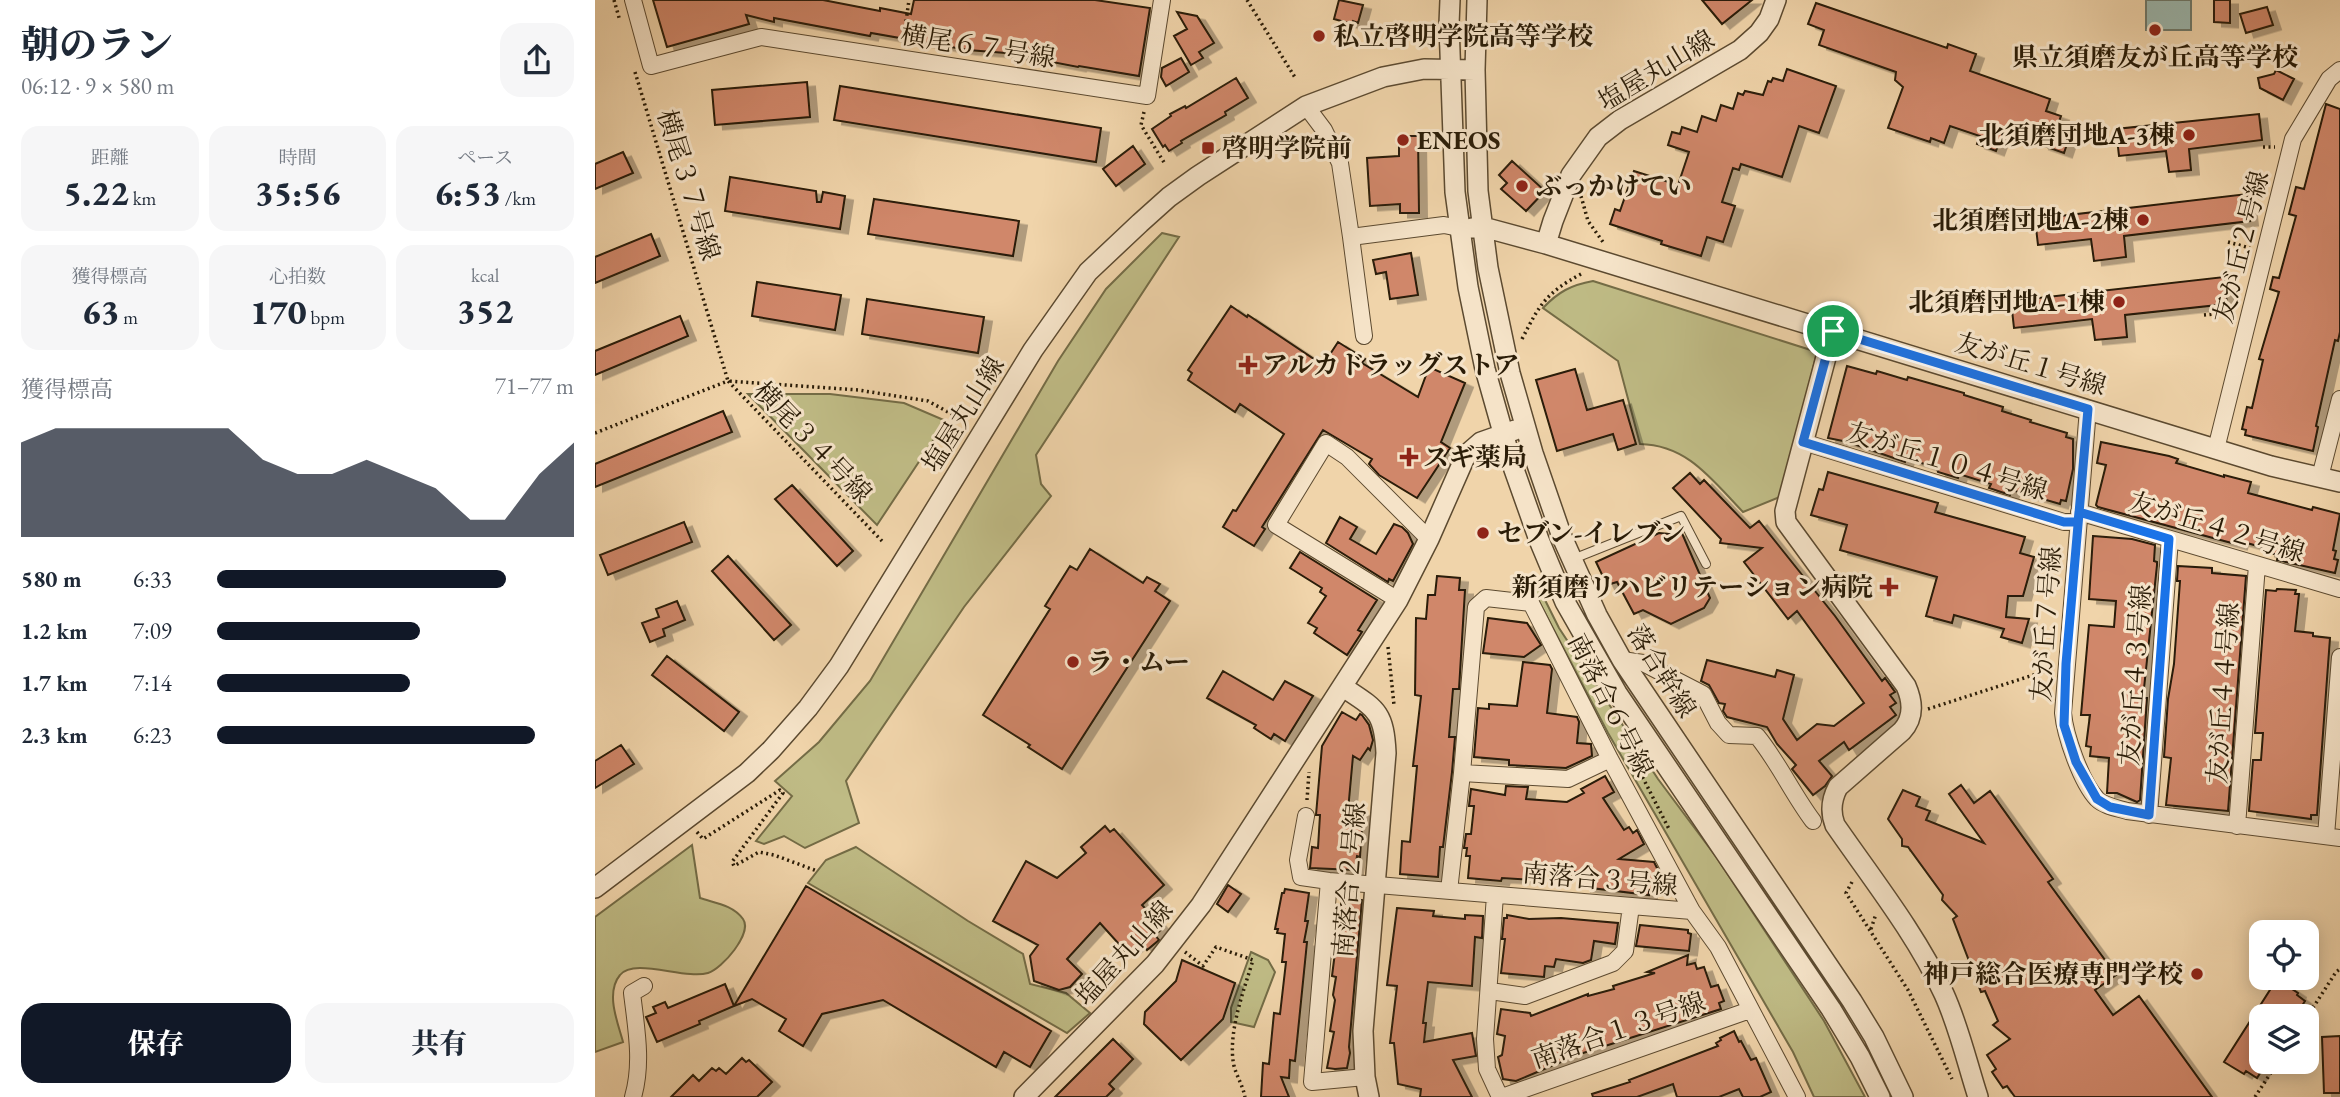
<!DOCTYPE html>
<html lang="ja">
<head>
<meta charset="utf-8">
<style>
  :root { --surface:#fff; --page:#f6f6f7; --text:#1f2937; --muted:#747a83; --accent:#111827 }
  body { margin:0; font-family:"EB Garamond","Noto Serif JP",serif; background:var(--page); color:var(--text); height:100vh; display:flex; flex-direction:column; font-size:26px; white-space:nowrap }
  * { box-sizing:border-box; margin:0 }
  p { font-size:23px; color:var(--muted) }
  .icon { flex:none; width:38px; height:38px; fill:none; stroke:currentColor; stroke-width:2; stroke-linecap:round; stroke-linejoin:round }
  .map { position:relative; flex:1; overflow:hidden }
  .sheet { display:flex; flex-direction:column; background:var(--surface); width:595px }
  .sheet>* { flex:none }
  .fabs { position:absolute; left:1654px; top:920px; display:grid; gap:14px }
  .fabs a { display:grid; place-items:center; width:70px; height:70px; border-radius:14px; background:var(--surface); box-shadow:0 4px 18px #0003; font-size:35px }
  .pin { position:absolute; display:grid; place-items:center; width:60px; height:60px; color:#fff; margin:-30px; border:4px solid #fff; border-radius:50%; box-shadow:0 2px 7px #0007 }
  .round { display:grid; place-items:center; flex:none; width:74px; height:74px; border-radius:21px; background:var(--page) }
  .head { display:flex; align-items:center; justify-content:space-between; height:119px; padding:0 21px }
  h1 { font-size:38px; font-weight:800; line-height:52px }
  .stats { display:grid; grid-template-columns:repeat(3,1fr); gap:10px; height:119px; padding:7px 21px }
  .stats div { display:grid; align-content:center; border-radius:18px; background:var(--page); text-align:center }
  .stats b { font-size:35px; font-weight:800 }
  .stats small { font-size:19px; font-weight:400 }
  .stats p { font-size:19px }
  .chart { height:196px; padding:14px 21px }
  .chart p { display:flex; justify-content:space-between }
  .chart svg { width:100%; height:126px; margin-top:7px; fill:var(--accent); opacity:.7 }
  .cta { display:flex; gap:14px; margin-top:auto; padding:14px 21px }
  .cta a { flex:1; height:80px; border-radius:21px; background:var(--accent); color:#fff; font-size:28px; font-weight:800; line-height:80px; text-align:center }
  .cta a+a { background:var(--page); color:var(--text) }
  ul { padding:0 21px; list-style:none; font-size:23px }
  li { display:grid; grid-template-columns:112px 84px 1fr; align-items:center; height:52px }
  li i { height:18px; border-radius:9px; background:var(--accent) }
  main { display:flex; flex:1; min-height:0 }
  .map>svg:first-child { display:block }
</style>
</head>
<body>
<main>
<section class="sheet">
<div class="head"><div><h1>朝のラン</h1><p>06:12 · 9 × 580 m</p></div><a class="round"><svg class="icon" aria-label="share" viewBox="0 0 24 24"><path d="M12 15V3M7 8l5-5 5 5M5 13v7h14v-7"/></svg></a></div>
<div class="stats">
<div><p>距離</p><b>5.22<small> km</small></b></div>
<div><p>時間</p><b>35:56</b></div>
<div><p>ペース</p><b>6:53<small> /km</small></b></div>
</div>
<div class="stats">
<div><p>獲得標高</p><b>63<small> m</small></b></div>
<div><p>心拍数</p><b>170<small> bpm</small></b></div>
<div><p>kcal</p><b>352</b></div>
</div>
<div class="chart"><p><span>獲得標高</span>71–77 m</p>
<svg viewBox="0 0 160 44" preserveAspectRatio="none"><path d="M0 44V11L10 6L20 6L30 6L40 6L50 6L60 6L70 17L80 22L90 22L100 17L110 22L120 27L130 38L140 38L150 22L160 11V44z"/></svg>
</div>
<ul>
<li><b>580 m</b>6:33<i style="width:81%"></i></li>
<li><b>1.2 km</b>7:09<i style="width:57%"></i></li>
<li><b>1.7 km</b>7:14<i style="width:54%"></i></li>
<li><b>2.3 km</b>6:23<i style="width:89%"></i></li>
</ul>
<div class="cta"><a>保存</a><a>共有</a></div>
</section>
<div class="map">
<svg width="1745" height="1097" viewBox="0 0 1745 1097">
  <defs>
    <filter id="shadow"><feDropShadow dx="8" dy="4.5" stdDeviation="0" flood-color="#0004"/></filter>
  </defs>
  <rect width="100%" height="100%" fill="#f0d4aa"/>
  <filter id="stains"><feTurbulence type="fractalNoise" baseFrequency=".00286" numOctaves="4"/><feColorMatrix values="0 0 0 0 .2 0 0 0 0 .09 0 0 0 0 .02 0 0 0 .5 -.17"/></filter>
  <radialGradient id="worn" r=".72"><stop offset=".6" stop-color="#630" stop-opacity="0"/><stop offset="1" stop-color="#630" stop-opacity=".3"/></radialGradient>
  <path fill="#bfbb85" stroke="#746c46" stroke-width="2" d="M567,233L584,237L441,455L446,484L456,496L369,607L251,781L264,823L210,848L189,836L169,844L161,841L197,796L180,781L224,742L275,681L463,361L511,289Z
    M998,281L1222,352L1187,496L1148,512C1117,480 1093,445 1045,444L1023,361L948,308C963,292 976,285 998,281Z
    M153,394H235L309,403L351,421L282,525Z
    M943,586L964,628L1063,779L1122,858L1229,1021L1270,1097H1219L1198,1052L1013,733L939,592Z
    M97,845L105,898C120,903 138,905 148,919C158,933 127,969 113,973C90,980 39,957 25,975C10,993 23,1023 28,1042L0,1052V917Z
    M261,847L373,921L428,954L435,984L471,993L495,1013L472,1033L213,883L231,860Z
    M656,952L673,960L680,972L659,1027L636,1022V1008Z"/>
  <path fill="#9bb7ae" stroke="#6e796b" stroke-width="2" d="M1551,0H1596V30H1551Z"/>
  <path fill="#d0876b" stroke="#2a1c07" stroke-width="2" filter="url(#shadow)" d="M58,0H228L285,11V8L316,14L319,0H500L555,8L544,76L484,66L483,67L411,53L373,50L276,33L275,36L179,18V22L151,15L154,24L72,47Z
    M744,0L768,5L763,23L758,21L757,24L739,19Z
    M1107,0H1157L1127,24Z
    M1619,0H1635V23L1619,22Z
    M1221,3L1352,48L1353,44L1381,54L1375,71L1455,99L1451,111L1466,116L1463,124L1477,129L1469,153L1446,145L1448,140L1410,127L1401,151L1382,144L1385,136L1355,126L1349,143L1336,138L1335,142L1293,128L1308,87L1300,80L1301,72L1224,45L1229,30L1213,24Z
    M1672,7L1678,25L1651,33L1645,14Z
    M582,12L602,16L619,43L604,52L608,58L596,65L579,36L592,29Z
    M586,58L594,72L571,86L566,77L567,68Z
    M1192,69L1241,86L1224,133L1204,126L1187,177L1146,164L1144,170L1138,168L1127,202L1140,206L1128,242L1112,237L1106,256L1066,244L1067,241L1015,224L1020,209L1025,211L1039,171L1083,185L1094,152L1073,145L1077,132L1085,134L1087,127L1102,132L1107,116L1121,121L1126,105L1138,109L1143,93L1148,95L1150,91L1168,95L1173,81L1176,82L1178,78L1188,81Z
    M1681,70L1699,79L1688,100L1665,88L1663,78L1679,74Z
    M641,78L653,98L630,112L631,115L586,141L587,143L574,151L570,145L568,147L557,129L576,116L575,114L590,106L591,108Z
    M212,82L215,117L120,125L117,90Z
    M245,86L506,128L501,162L239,120Z
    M1731,104L1745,109V332L1743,341L1740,340L1721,426L1723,427L1718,451L1650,435L1651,430L1647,429L1652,407L1657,408L1668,360L1664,359L1684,292L1675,289L1678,277L1684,278L1701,216L1694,214L1701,187L1709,189Z
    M1664,114L1667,140L1594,149L1596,170L1574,172L1571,151L1524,156L1521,129Z
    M804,136H823L824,213H805V204L775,206L772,158L804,156Z
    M538,146L550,164L521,186L508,169Z
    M28,152L38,173L0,189V164Z
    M917,161L950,191L931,211L906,189L912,183L904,175Z
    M135,177L221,191L222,202H226L228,192L250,196L245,229L130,211Z
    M1652,194L1655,221L1529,236L1531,257L1499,261L1496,239L1443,245L1440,219Z
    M279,199L424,221L418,256L273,234Z
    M56,234L65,256L0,283V257Z
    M816,253L823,295L795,299L791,272L781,274L778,260Z
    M1629,277L1632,304L1530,315L1532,337L1500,340L1497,319L1419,328L1416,301Z
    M162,282L246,295L240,330L157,316Z
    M272,299L389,317L383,353L267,334Z
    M636,306L652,317L653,315L728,365L743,342L770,359L767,363L823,397L834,367L870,383L846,442L855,448L822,498L784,475L774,464L777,459L728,430L667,527L670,529L659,546L628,527L638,510L641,511L689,434L645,404L640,412L593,380L597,373L593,370Z
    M85,316L93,336L0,375V351Z
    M1252,366L1281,374L1282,371L1312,380L1313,377L1369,393V395L1408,407L1407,411L1436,420L1435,422L1472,433L1471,437L1478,439V469L1471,501L1466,500L1465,504L1417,490L1415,495L1394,488L1396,484L1364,474L1363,478L1343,472L1342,468L1311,458L1310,462L1253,442L1233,438Z
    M980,369L992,410L1028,400L1041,444L1023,450L1018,434L962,451L941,380Z
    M128,411L137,432L0,487V464Z
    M1506,442L1574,456L1583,459L1581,463L1629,477V475L1656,482L1653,493L1717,510L1718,507L1745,514L1738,550L1741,551L1739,559L1743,560L1740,573L1682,560L1683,555L1672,552L1673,549L1645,541L1644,545L1503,507L1501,505L1511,465L1502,463Z
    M1233,472L1343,503L1340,512L1430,537L1425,553L1439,557L1428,596H1413L1411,617L1434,619L1427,643L1406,637L1409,629L1359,615L1357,623L1331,616L1342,577L1245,550L1252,525L1216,515L1224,489L1228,490Z
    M1095,473L1105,484L1109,480L1155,528L1164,521L1240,616L1287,681L1290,678L1300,692L1295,695L1301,703L1295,707L1301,715L1254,750L1249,742L1224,761L1237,776L1230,786L1218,795L1197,769L1201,765L1182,744L1172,727L1132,717L1128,711L1130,704L1124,703L1114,685L1106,681L1112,660L1180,677L1182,670L1199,675L1188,719L1202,740L1222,724L1239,726L1269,703L1202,611L1193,619L1149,562L1167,548L1125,543L1126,539L1078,488Z
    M197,485L258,551L242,566L180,499Z
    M745,517L762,527L755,539L781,554L799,524L807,527L813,533L818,544L798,581L794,579L793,582L731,543Z
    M89,522L97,542L13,575L5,555Z
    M1086,531L1115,598L1109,608L1076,624L1048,610L1039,614L1022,582L1012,585L1001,562L1064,533L1075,534Z
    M1498,536L1537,539L1560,545L1559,561L1562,562V565L1548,698H1552L1545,800L1542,802L1522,793H1512L1514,758L1495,756L1496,747L1491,746L1495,715H1486L1494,625L1519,627L1521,601L1494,599Z
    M495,549L548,583L552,577L565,584L560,591L575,601L467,769L433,747L435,745L388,715L455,609L450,606L475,566L482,570Z
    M705,552L782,600L763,630L767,632L752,655L719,633L722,628L713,623L731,596L725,592L727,588L695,568Z
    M133,556L196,625L179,640L117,571Z
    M1583,566L1617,568V573L1651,576L1633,811L1571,805L1576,758L1569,757L1573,699L1579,664L1585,581H1582Z
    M842,576L865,578L864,590H870L864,689H858L854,737H860L857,772L848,847H845L843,877L805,874L807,841L815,842L822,766H818L826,696L820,695L821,618L831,619L833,595H840Z
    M1682,589L1701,590L1700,594H1704L1700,631L1718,633V636L1735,638L1722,815H1716V819L1654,811L1658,760H1666L1668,733H1660L1671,590L1681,591Z
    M82,601L90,620L68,629L70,636L55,642L47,623L64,617L61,609Z
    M893,618L932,623L946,645L929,657L888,653Z
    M72,656L144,712L129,731L57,675Z
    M928,662L955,665L957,669L952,713L982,717L984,722L982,743L996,744L997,756L971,768L914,765V760L879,757L883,708L894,709V704L922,706Z
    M628,671L678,700L690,681L718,696L690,741L679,734L676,739L659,728L661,725L612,698Z
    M747,712L761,720L765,714L767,715L774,725L778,740L775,750L773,748L765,760L758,756L753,811L768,812L765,857L762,856L760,870L715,868L717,847L723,848L725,815H721L727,746Z
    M26,745L39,764L0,788V761Z
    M1010,776L1019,792L1008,798L1029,830L1034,827L1038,833L1042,830L1049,844L1024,859L1059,862L1067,878V891L1054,890V895L988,887L989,873L941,868L940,880L907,878L906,881L873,878L875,856H871L872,848H869L871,834H876L879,806H874L876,789L910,795L911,786L933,787L931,799L972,802L989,793L986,789Z
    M1366,785L1379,803L1395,791L1458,879L1453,882L1521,975L1500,990L1518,1015L1544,996L1617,1097H1420L1412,1086L1408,1088L1397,1072L1401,1069L1392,1055L1415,1039L1398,1025L1403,1021L1390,991L1386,992L1358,919L1362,916L1347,900L1348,895L1313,847L1307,846V839L1293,819L1308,790L1325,797L1321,806L1335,811L1331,820L1389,843L1354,794Z
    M510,826L515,832L519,829L569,885L547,905L568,928L560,935L564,940L552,950L545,942L532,953L505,923L472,959L487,974L475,987L464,990L439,981L435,956L443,945L398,921L431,861L462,878L491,853L486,847Z
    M633,885L646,894L633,912L622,904Z
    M211,886L456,1031L435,1067L409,1052L401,1067L288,1000L227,1014L208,1046L184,1031L191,1019L157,999L139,1006Z
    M690,889L714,893L710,921H713L709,942H712L700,1061L695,1060L694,1078L686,1077L694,1097H666L668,1063L674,1064L679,1013L685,1014L691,962H687L690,934L682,933L683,929H680L687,893H689Z
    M747,897L767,900L754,1047L755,1053L752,1068L740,1069L732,1068L739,1032L735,1031L740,1000L738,995L741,977L737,976Z
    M802,908L839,911L838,916L870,919V915L888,916L887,938L880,937L877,986L833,982L828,1023H831L829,1042L877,1033L881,1056L858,1060L877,1097H825L826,1089L803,1084L799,1043H795L802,986L792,985Z
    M912,915L934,919L966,918L1023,923L1020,944L999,941L996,960L988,963L961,959L959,967L950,966L949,977L906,973L910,939H907L909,918H912Z
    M1045,925L1093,930V933L1096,934L1094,951L1041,946Z
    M1093,955L1092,965L1100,963L1102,969L1109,967L1116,987L1123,985L1129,1001L1124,1003L1126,1009L985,1054L921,1081L908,1079L903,1057L907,1055L910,1036L902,1034L906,1009L935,1013L936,1016L993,994V996L1019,989L1018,986L1060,973L1052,972Z
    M587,960L640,983L628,1019L586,1060L549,1024L550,1012L581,981Z
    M1682,979L1703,993L1702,995L1710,1001L1700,1017H1666V1062H1672L1662,1078L1651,1071L1649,1074L1629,1062Z
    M130,984L139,1006L104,1021L105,1024L62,1042L51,1017L61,1013L58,1007L70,1002L73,1008Z
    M1139,1031L1144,1042L1146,1041L1156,1060L1161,1058L1176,1092L1165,1097H1148L1144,1089L1124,1097H1082L1078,1084L1042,1097H998L997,1094L1035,1082L1034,1080L1123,1046L1121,1043L1126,1040L1125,1038Z
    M1745,1036V1093H1729L1727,1037Z
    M518,1039L538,1059L514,1084L519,1089L511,1097H460Z
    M147,1058L151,1062L154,1060L177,1082L162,1097H76L98,1075L104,1081L117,1068L121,1071L124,1068L131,1074Z"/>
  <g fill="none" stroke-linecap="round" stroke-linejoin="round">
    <g stroke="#5c4a30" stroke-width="10">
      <path id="service" d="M978,559L1086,516L1111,564"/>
    </g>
    <g stroke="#5c4a30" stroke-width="18">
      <path id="minor" d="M38,0L56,66L166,37L552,96L567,0
        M711,106L729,130L745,163L756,237L849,225L864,228
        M756,237L769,336
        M1493,409L1468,713C1470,735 1486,782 1502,799C1509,806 1522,808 1532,811L1745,838
        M1208,442L1469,522H1483
        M1621,449L1698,139L1734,79L1745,70
        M1725,477L1745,399
        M1484,512L1745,589
        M803,600L681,525L731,443L752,457L834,539
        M1027,660L1048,663L1108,694L1123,723L1134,735L1162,736C1184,763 1197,793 1218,821
        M867,773L973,779L1015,759
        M1554,815L1575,539
        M711,816L703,860L706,877L734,881L1097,911L1123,947L1202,1097
        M1642,826L1662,565
        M1731,836L1745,657
        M734,881L717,1082L770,1077
        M854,891L867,773L881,607L891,598L936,603L1015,759L1097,911
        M900,895L890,1039L892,1069L905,1097
        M895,991L930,996L1018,963L1030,951L1036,906
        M38,1097C48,1063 41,1027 37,993L49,986
        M907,1097L1155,1010"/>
    </g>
    <g stroke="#5c4a30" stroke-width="22">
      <path id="tertiary" d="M855,0L854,24L860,192L873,287L890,369L916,461L944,540L970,602L1022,693L1236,1009L1265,1057L1285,1097
        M882,0L880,70L883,191L893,268L915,373L938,453L967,537L1002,615L1027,660L1257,1001L1279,1037L1308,1097
        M877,228L888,227L951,244L1676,466L1745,482
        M951,244L958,221L976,175L1003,137L1025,120L1145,50L1164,33L1174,19L1181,0
        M1238,331L1190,511L1191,522L1311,686C1318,702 1319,718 1307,731L1243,787C1236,800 1235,812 1240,825C1278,880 1321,934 1349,994C1364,1027 1372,1063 1383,1097
        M748,687C781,709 789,711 791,753L768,1031L770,1077L774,1097
        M0,888L152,773L176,750L213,708L244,666L438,350L493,272L545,223L574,197L603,176L711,106L788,77L829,69L880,70
        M429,1097L560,964L606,905L803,600L834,539L871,455L886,442L920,430"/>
    </g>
    <path stroke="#2a1c07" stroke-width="3.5" stroke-dasharray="2 3.5" stroke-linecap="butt" d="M19,0L25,21
      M652,0L701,79
      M308,43L314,0
      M40,72L133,381L263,390L333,401L364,418
      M549,112L546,125L570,164
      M1668,147H1680
      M986,196L993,221L1008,242
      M1633,242L1655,248
      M1609,315L1629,313L1635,316
      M927,339C945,304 951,293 986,274
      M0,433L133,381L287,541
      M793,647L799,705
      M1333,709L1457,669
      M1025,733L1074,829
      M712,800L714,772
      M102,832L108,839L185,790L188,793L137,862L139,866L164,852L179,855L222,871
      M1257,882L1251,893L1313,990L1357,1079
      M1276,929L1281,914
      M590,952L608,966L621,947L658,960C649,990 632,1034 639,1066C642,1077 648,1086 650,1097
      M1712,1017L1741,972L1745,969
      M1660,1097L1683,1062"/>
    <use href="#service" stroke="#f5e3c8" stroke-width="8"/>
    <use href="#minor" stroke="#f5e3c8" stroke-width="16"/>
    <use href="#tertiary" stroke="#f5e3c8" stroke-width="19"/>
  </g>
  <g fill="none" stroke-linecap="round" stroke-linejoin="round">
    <g stroke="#fff" stroke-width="14">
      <path id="route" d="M1238,331L1493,409L1471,664L1469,725L1481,762L1502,799L1515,807L1554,815L1574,539L1484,512L1483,522H1469L1208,442L1238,331"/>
    </g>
    <use href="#route" stroke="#1a73e8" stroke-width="9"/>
  </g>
  <g fill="#8f2418" stroke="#f5e3c8" stroke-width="2.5">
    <circle cx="1560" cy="30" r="7"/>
    <circle cx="724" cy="36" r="7"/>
    <circle cx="1594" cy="135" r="7"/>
    <circle cx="808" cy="140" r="7"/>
    <rect x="606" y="141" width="14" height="14" rx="3.5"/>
    <circle cx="927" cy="186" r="7"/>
    <circle cx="1548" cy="220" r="7"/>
    <circle cx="1524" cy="302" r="7"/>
    <path d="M649.5 354.5h7v7h7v7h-7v7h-7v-7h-7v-7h7z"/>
    <path d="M810.5 446.5h7v7h7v7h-7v7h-7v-7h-7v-7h7z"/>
    <circle cx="888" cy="533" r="7"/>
    <path d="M1290.5 576.5h7v7h7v7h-7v7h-7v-7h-7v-7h7z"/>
    <circle cx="478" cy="662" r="7"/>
    <circle cx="1602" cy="974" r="7"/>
  </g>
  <g text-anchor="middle" stroke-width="6" stroke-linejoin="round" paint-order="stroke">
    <g font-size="26" font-weight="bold" fill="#2a1c07" stroke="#f5e3c8" text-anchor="start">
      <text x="738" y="45">私立啓明学院高等学校</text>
      <text x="1560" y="66" text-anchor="middle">県立須磨友が丘高等学校</text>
      <text x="1580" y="144" text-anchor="end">北須磨団地A-3棟</text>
      <text x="822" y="149">ENEOS</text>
      <text x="627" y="157">啓明学院前</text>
      <text x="941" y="195">ぶっかけてい</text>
      <text x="1534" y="229" text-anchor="end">北須磨団地A-2棟</text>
      <text x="1510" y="311" text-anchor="end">北須磨団地A-1棟</text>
      <text x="667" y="374">アルカドラッグストア</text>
      <text x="828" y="466">スギ薬局</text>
      <text x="902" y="542">セブン-イレブン</text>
      <text x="1278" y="596" text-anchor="end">新須磨リハビリテーション病院</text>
      <text x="492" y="671">ラ・ムー</text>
      <text x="1588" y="983" text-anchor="end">神戸総合医療専門学校</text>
    </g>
    <g font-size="26" fill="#2a1c07" stroke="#f5e3c8">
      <text transform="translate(383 46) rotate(9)" y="9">横尾６７号線</text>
      <text transform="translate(1061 70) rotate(-31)" y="9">塩屋丸山線</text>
      <text transform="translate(94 185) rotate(73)" y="9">横尾３７号線</text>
      <text transform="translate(1646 247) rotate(-76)" y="9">友が丘２号線</text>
      <text transform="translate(1436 364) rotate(17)" y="9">友が丘１号線</text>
      <text transform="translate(368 414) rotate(-58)" y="9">塩屋丸山線</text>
      <text transform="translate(218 442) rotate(46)" y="9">横尾３４号線</text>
      <text transform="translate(1352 461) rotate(17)" y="9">友が丘１０４号線</text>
      <text transform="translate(1622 527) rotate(17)" y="9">友が丘４２号線</text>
      <text transform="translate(1451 624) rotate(-86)" y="9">友が丘７号線</text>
      <text transform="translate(1067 671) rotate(58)" y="9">落合幹線</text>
      <text transform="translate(1540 675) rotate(-86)" y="9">友が丘４３号線</text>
      <text transform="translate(1628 693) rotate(-86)" y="9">友が丘４４号線</text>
      <text transform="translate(1016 705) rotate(63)" y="9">南落合６号線</text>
      <text transform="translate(1005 879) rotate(5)" y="9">南落合３号線</text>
      <text transform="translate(754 880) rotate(-85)" y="9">南落合２号線</text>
      <text transform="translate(529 953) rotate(-48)" y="9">塩屋丸山線</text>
      <text transform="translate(1023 1030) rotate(-19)" y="9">南落合１３号線</text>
    </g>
  </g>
  <rect width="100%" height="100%" filter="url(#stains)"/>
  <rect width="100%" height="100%" fill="url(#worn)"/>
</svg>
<div class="fabs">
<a><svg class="icon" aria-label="locate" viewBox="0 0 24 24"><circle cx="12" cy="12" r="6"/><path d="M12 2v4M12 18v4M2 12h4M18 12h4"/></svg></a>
<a><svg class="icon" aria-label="layers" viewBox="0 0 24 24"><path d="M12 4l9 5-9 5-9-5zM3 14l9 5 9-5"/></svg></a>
</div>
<div class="pin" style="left:1238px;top:331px;background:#1e9e55"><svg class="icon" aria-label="arrive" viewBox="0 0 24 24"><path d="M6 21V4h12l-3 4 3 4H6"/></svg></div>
</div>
</main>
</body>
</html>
